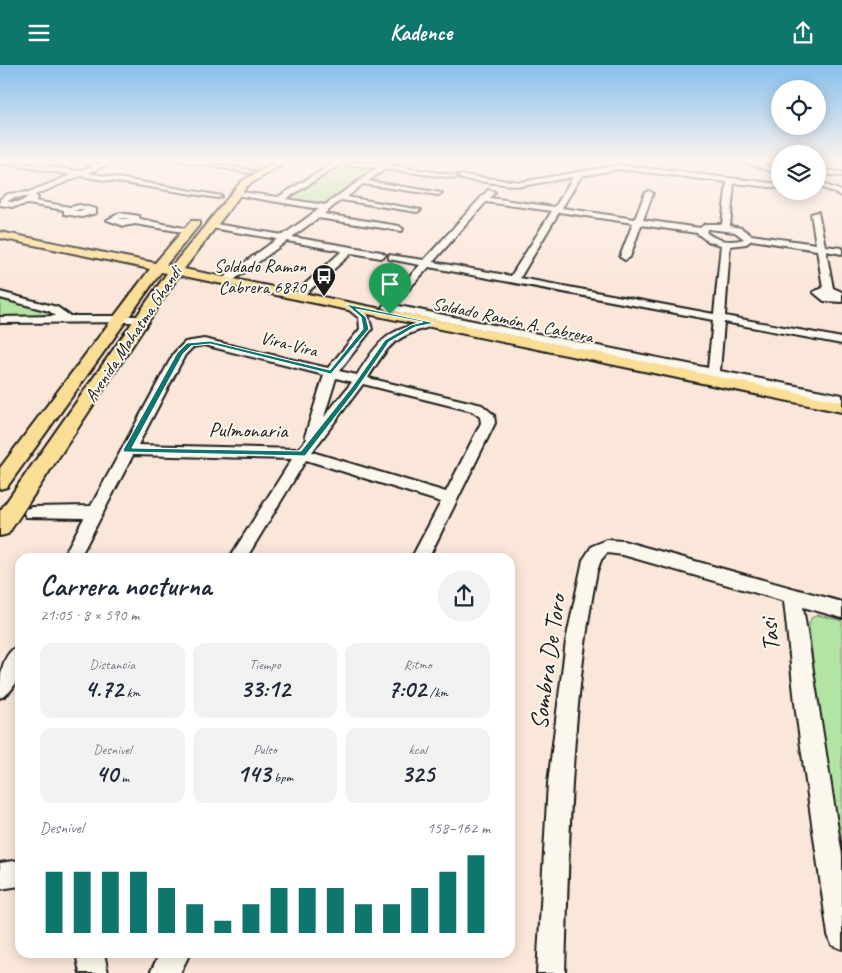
<!DOCTYPE html>
<html lang="es">
<head>
<meta charset="utf-8">
<style>
  :root { --surface:#fff; --page:#f2f2f3; --text:#1f2937; --muted:#747a83; --accent:#0f766e }
  body { margin:0; font-family:Caveat,sans-serif; background:var(--page); color:var(--text); height:100vh; display:flex; flex-direction:column; font-size:19px; white-space:nowrap }
  * { box-sizing:border-box; margin:0 }
  p { font-size:16px; color:var(--muted) }
  .icon { flex:none; width:28px; height:28px; fill:none; stroke:currentColor; stroke-width:2; stroke-linecap:round; stroke-linejoin:round }
  .map { position:relative; flex:1; overflow:hidden }
  .sheet { position:absolute; left:15px; top:488px; width:500px; height:405px; display:flex; flex-direction:column; background:var(--surface); border-radius:15px; box-shadow:0 2px 12px #0003 }
  .sheet>* { flex:none }
  .fabs { position:absolute; left:771px; top:15px; display:grid; gap:10px }
  .fabs a { display:grid; place-items:center; width:55px; height:55px; border-radius:50%; background:var(--surface); box-shadow:0 2px 12px #0003; font-size:25px }
  .pin { position:absolute; display:grid; place-items:center; width:42px; height:42px; color:#fff; margin:-51px -21px; border-radius:50% 50% 50% 0; rotate:-45deg; box-shadow:0 0 5px #0007 }
  .pin .icon { rotate:45deg }
  .round { display:grid; place-items:center; flex:none; width:52px; height:52px; border-radius:26px; background:var(--page) }
  .overview { display:flex; align-items:center; justify-content:space-between; height:85px; padding:0 25px }
  h1 { font-size:28px; font-weight:700; line-height:38px }
  .metrics { display:grid; grid-template-columns:repeat(3,1fr); gap:8px; height:85px; padding:5px 25px }
  .metrics div { display:grid; align-content:center; border-radius:12px; background:var(--page); text-align:center }
  .metrics b { font-size:25px; font-weight:700 }
  .metrics small { font-size:14px; font-weight:400 }
  .metrics p { font-size:14px }
  .chart { height:140px; padding:10px 25px }
  .chart p { display:flex; justify-content:space-between }
  .chart svg { width:100%; height:90px; margin-top:5px; stroke:var(--accent); stroke-width:6 }
  header { display:flex; justify-content:space-between; align-items:center; height:65px; padding:0 25px; background:var(--accent); color:#fff; font-size:22px; font-weight:700 }
  .map>svg:first-child { display:block }
</style>
</head>
<body>
<header><svg class="icon" aria-label="menu" viewBox="0 0 24 24"><path d="M4 6h16M4 12h16M4 18h16"/></svg>Kadence<svg class="icon" aria-label="share" viewBox="0 0 24 24"><path d="M12 15V3M7 8l5-5 5 5M5 13v7h14v-7"/></svg></header>
<div class="map">
<svg width="842" height="908" viewBox="0 0 842 908">
  <rect width="100%" height="100%" fill="#fbe7da"/>
  <filter id="ink" filterUnits="userSpaceOnUse"><feTurbulence type="fractalNoise" baseFrequency=".02" numOctaves="2"/><feDisplacementMap in="SourceGraphic" scale="10" xChannelSelector="R" yChannelSelector="G"/><feConvolveMatrix kernelMatrix="1 2 1 2 8 2 1 2 1" color-interpolation-filters="sRGB"/></filter>
  <g filter="url(#ink)">
    <path fill="#b2e4a4" stroke="#678060" d="M343,98L378,102L325,140L287,134Z
      M0,234L51,247L47,251H0Z
      M818,550L842,556V784L818,642L809,560L811,553Z"/>
    <g fill="none" stroke-linecap="round" stroke-linejoin="round">
      <g stroke="#1c1c1c" stroke-width="4">
        <path id="minor" d="M0,95L79,106L106,95H116L88,108L222,131L218,133L80,111L35,130L38,133L35,136L70,142L80,140L96,144V148L82,152L64,149V145L28,139L13,142L0,140V134L8,129L29,127L71,110L0,98ZM28,132L20,137H7L13,133ZM80,144L85,146H73Z
          M175,95H194L254,106L250,108Z
          M333,95L382,99L387,95H395L389,100L458,111L454,113L385,104L368,116L442,128L438,130L363,119L347,132L421,145L417,147L341,135L324,149L399,161L403,164L402,166L318,153L292,172L381,187L386,190L381,193L352,188L302,232H294L293,230L342,186L287,176L231,217H223V213L277,174L212,163L209,162V158L283,170L319,144L236,130H233V126L278,132L335,97ZM342,98L377,103L325,140L286,134Z
          M462,95H473V96L470,98Z
          M739,95H750L780,105V109Z
          M619,100L780,119V123L734,118L730,161L741,163L751,170L816,179L811,149L818,147L825,181L842,183V189L826,186L833,223L842,227V237L824,236L813,227L823,223L817,185L752,175L746,179L730,181L725,251L842,273V279L724,257L720,306L842,330V338L387,245L382,242L420,200L389,194V190L424,195L488,125L495,127L490,133L555,142L573,112L521,121L461,114L458,110L521,117ZM619,104L727,117L722,159H705L700,163L643,155L653,128L649,126L645,128L635,154L562,143L581,111ZM486,137L552,146L511,211L433,197ZM559,147L633,158L620,192L625,195L630,192L641,160L697,168L707,176L721,180L714,249L520,213ZM708,164L735,167L744,174C731,178 716,176 706,167ZM429,202L713,255L708,303L394,240Z
          M818,105L842,107V111L818,109Z
          M818,117L842,126V131L818,121Z
          M120,148L139,151L140,154L193,165L189,168L135,159L124,161L107,155ZM123,153L131,154H118Z
          M0,227L57,242L70,251H143L148,254L143,257L0,258V252L56,251L49,246L0,233Z
          M348,237L368,250L372,264L339,306L357,310C382,271 387,266 432,255L436,256V260C394,272 390,277 368,313L482,340L494,350L495,358L429,492H412L441,437L306,395L247,492H230L292,394L133,390L80,492H63L84,453L26,452L24,448L26,444L32,442L91,441L174,288L185,277L204,274L328,303L360,264L359,253L343,240ZM204,280L324,310L305,371L307,374L298,384L138,380L185,290L193,282ZM336,313L352,317L324,352ZM363,319L472,346L480,352L481,358L446,427L312,387Z
          M607,475L623,476L842,537V553L803,542L842,790V884L832,880L828,870L796,647L784,536L623,490L607,488L601,495L597,506C571,639 569,773 565,908H537L548,718L566,576L583,495L592,481Z
          M20,580C20,599 21,625 0,633C0,614 0,588 20,580Z
          M20,795V821L0,824V798Z
          M76,888H104L108,908H80Z
          M160,888H190L180,908H150Z"/>
      </g>
      <g stroke="#1c1c1c" stroke-width="4">
        <path id="major" d="M278,95H289L247,121L184,204L842,337V347L179,210L8,469L0,471V446L167,208L161,207L7,422L0,424V403L150,204L0,173V167L155,198L191,156H199V160L166,200L172,201L241,117Z"/>
      </g>
      <use href="#minor" fill="#fbf7ec" fill-rule="evenodd"/>
      <use href="#major" fill="#fbde96" fill-rule="evenodd"/>
    </g>
  </g>
  <linearGradient id="sky" x2="0" y2="1"><stop stop-color="#86bfed"/><stop offset="0.43" stop-color="#fdf4ee"/><stop offset="1" stop-color="#fdf4ee" stop-opacity="0"/></linearGradient>
  <rect width="842" height="222" fill="url(#sky)"/>
  <path fill="#0f766e" stroke="#fff" fill-rule="evenodd" d="M346,239L435,258L415,262L389,277L356,325L305,391L124,387L123,385L177,288L187,278L210,276L330,305L363,264L361,252ZM356,244L423,257L411,260L385,275L352,322L301,386L132,383L183,289L191,281L210,279L331,309L369,264L366,252Z"/>
  <defs>
    <g id="bus-pin" transform="scale(1.25)"><path d="M0 17L-7.5 6A9.5 9.5 0 1 1 7.5 6Z" fill="#1c1c1c" stroke="#fbf7ec"/><path d="M-5-6H5V4H4V6H2V4H-2V6H-4V4H-5ZM-3.5-4V0h7V-4ZM-3.5 1.2v1.5H-2V1.2ZM2 1.2v1.5H3.5V1.2Z" fill="#fff"/></g>
  </defs>
  <g fill-rule="evenodd">
    <use href="#bus-pin" x="324" y="211"/>
  </g>
  <g text-anchor="middle" stroke-width="4" stroke-linejoin="round" paint-order="stroke">
    <g font-size="18" fill="#1c1c1c" stroke="#fbf7ec" text-anchor="end">
      <text x="306" y="207">Soldado Ramon<tspan x="306" dy="21">Cabrera 6870</tspan></text>
    </g>
    <g font-size="18" fill="#1c1c1c" stroke="#fbf7ec">
      <text transform="translate(513 255) rotate(12)" y="6">Soldado Ramón A. Cabrera</text>
      <text transform="translate(133 269) rotate(-56)" y="6">Avenida Mahatma Ghandi</text>
      <text transform="translate(289 279) rotate(14)" y="6">Vira-Vira</text>
    </g>
    <g font-size="21" fill="#1c1c1c" stroke="#fbf7ec">
      <text transform="translate(248 365) rotate(1)" y="7">Pulmonaria</text>
    </g>
    <g font-size="25" fill="#1c1c1c" stroke="#fbf7ec">
      <text transform="translate(769 570) rotate(-97)" y="9">Tasi</text>
      <text transform="translate(547 597) rotate(-82)" y="9">Sombra De Toro</text>
    </g>
  </g>
</svg>
<div class="fabs">
<a><svg class="icon" aria-label="locate" viewBox="0 0 24 24"><circle cx="12" cy="12" r="6"/><path d="M12 2v4M12 18v4M2 12h4M18 12h4"/></svg></a>
<a><svg class="icon" aria-label="layers" viewBox="0 0 24 24"><path d="M12 4l9 5-9 5-9-5zM3 14l9 5 9-5"/></svg></a>
</div>
<div class="pin" style="left:390px;top:249px;background:#1e9e55"><svg class="icon" aria-label="arrive" viewBox="0 0 24 24"><path d="M6 21V4h12l-3 4 3 4H6"/></svg></div>
<section class="sheet">
<div class="overview"><div><h1>Carrera nocturna</h1><p>21:05 · 8 × 590 m</p></div><a class="round"><svg class="icon" aria-label="share" viewBox="0 0 24 24"><path d="M12 15V3M7 8l5-5 5 5M5 13v7h14v-7"/></svg></a></div>
<div class="metrics">
<div><p>Distancia</p><b>4.72<small> km</small></b></div>
<div><p>Tiempo</p><b>33:12</b></div>
<div><p>Ritmo</p><b>7:02<small> /km</small></b></div>
</div>
<div class="metrics">
<div><p>Desnivel</p><b>40<small> m</small></b></div>
<div><p>Pulso</p><b>143<small> bpm</small></b></div>
<div><p>kcal</p><b>325</b></div>
</div>
<div class="chart"><p><span>Desnivel</span>158–162 m</p>
<svg viewBox="0 0 160 44" preserveAspectRatio="none"><path d="M5 44V14M15 44V14M25 44V14M35 44V14M45 44V22M55 44V30M65 44V38M75 44V30M85 44V22M95 44V22M105 44V22M115 44V30M125 44V30M135 44V22M145 44V14M155 44V6"/></svg>
</div>
</section>
</div>
</body>
</html>
